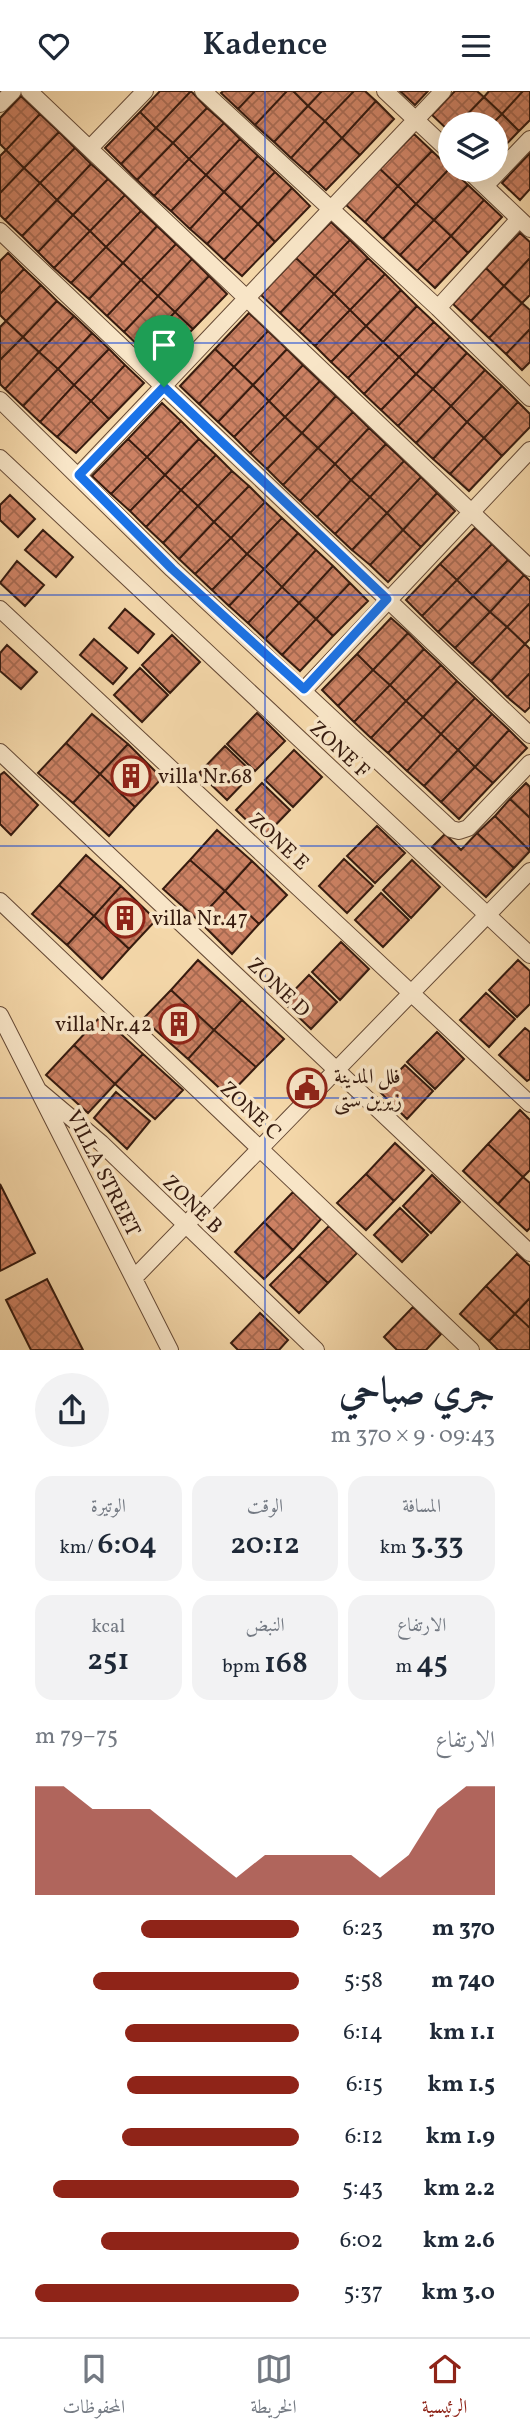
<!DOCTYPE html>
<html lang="ar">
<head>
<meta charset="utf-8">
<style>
  :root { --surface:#fff; --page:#f2f2f3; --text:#1f2937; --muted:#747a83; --line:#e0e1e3; --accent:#8f2418 }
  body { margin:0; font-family:Vollkorn,Amiri,serif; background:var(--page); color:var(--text); direction:rtl; height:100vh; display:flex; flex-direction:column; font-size:26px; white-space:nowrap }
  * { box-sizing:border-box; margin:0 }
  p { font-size:23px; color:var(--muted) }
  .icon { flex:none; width:38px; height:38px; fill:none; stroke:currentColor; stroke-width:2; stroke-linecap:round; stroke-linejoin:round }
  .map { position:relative; height:1259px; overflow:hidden; direction:ltr }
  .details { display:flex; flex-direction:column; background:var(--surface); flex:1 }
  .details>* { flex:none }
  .tools { position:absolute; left:438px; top:21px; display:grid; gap:14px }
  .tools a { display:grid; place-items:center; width:70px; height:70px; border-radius:50%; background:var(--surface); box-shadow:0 7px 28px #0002; font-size:35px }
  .pin { position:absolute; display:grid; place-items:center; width:60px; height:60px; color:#fff; margin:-72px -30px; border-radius:50% 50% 50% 0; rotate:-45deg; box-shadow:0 0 7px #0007 }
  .pin .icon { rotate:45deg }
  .round { display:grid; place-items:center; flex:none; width:74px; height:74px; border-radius:37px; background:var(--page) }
  .summary { display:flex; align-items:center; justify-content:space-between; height:119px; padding:0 35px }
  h1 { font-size:38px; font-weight:600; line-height:52px }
  .stats { display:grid; grid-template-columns:repeat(3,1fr); gap:10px; height:119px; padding:7px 35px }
  .stats div { display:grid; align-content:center; border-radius:18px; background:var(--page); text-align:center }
  .stats b { font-size:30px; font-weight:600 }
  .stats small { font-size:19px; font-weight:400 }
  .stats p { font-size:19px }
  .chart { height:196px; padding:14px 35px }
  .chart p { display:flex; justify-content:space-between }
  .chart svg { width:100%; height:126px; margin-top:7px; fill:var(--accent); opacity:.7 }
  ul { padding:0 35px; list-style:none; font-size:23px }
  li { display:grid; grid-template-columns:112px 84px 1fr; align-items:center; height:52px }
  li i { height:18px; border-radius:9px; background:var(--accent) }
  header { display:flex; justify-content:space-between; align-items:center; height:91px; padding:0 35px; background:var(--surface); font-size:32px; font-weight:600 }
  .tabs { display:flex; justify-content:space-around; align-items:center; height:98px; border-top:2px solid var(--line); background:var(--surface); font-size:19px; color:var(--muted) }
  .tabs a { display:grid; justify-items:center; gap:4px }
  .tabs .on { color:var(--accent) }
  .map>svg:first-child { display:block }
</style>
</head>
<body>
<header><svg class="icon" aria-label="menu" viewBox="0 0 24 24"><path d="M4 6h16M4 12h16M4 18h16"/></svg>Kadence<svg class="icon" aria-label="heart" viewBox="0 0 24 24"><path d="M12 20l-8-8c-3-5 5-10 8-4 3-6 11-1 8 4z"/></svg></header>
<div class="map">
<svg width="530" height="1259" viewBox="0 0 530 1259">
  <defs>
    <pattern id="building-cross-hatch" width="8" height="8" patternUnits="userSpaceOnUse" patternTransform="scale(1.75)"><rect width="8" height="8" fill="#cc8163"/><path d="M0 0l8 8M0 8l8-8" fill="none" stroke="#a66950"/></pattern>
  </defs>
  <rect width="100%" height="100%" fill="#f4d7a9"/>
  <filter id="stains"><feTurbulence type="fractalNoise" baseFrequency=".00286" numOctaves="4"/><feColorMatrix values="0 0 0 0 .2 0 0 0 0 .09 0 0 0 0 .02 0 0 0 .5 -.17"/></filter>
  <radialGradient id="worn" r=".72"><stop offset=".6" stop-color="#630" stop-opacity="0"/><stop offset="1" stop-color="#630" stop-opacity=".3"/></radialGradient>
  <path fill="url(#building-cross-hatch)" stroke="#361b0f" stroke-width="2" d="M160,0H191L156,37L140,21Z
    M191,0L207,17L173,52L156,37Z
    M223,0H255L238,18L221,2Z
    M255,0H287L255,34L238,18Z
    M287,0H293L308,15L274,51L255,34Z
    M293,0H322L308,15Z
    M322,0H354L325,30L308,15Z
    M354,0H365L376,10L342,47L325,30Z
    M400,0H428L415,14Z
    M455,0H477L484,6L458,33H450V41L432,24Z
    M489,0H523L502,23L484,6Z
    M523,0H530V29L519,40L502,23Z
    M21,5L40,23L6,59L0,53V27Z
    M484,6L502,23L492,33H458Z
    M376,10L394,28L360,64L342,47Z
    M308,15L325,30L291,67L274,51Z
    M207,17L224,32L189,68L173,52Z
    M140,21L156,37L121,73L105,57Z
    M40,23L59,41L24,77L6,59Z
    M502,23L519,40L495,65V33H492Z
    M325,30L342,47L308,82L291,67Z
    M224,32L240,48L206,84L189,68Z
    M156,37L173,52L137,89L121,73Z
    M59,41L75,57L40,92L24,77Z
    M414,43L432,60L398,95L380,78Z
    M342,47L360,64L326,99L308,82Z
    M240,48L258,65L224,101L206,84Z
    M173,52L189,68L154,105L137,89Z
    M75,57L91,73L57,109L40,92Z
    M6,59L24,77L0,102V65Z
    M432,60L450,77L416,113L398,95Z
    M530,62V98L520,109L502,92Z
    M258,65L275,81L241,117L224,101Z
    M189,68L206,84L171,120L154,105Z
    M91,73L108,88L73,124L57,109Z
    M24,77L40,92L5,129L0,124V102Z
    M450,77L468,94L434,129L416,113Z
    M380,78L398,95L365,131L346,114Z
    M275,81L292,97L258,133L241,117Z
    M206,84L224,101L190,138L171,120Z
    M108,88L125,104L90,140L73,124Z
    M40,92L57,109L22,145L5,129Z
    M468,94L484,109L451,145L434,129Z
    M398,95L416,113L383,148L365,131Z
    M292,97L310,115L275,151L258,133Z
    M224,101L241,117L207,153L190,138Z
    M125,104L141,120L106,156L90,140Z
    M57,109L73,124L38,161L22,145Z
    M484,109L502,126L468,162L451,145Z
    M416,113L434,129L400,164L383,148Z
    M241,117L258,133L224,169L207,153Z
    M141,120L157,135L123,172L106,156Z
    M73,124L90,140L54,177L38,161Z
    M434,129L451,145L417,180L400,164Z
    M331,131L350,149L315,185L296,167Z
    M258,133L275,151L242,185L224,169Z
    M157,135L176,153L141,189L123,172Z
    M90,140L106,156L71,192L54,177Z
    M520,142L530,151V167L504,195L486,177Z
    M451,145L468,162L435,197L417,180Z
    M350,149L368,167L334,203L315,185Z
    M176,153L192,168L158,205L141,189Z
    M106,156L123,172L89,208L71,192Z
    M8,162L24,178L0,203V170Z
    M296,167L315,185L280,222L261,204Z
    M368,167L385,183L350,219L334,203Z
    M530,167V204L522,212L504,195Z
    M192,168L209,185L175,221L158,205Z
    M123,172L141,189L107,225L89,208Z
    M486,177L504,195L471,230L453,213Z
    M24,178L41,194L6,230L0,224V203Z
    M385,183L401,199L366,235L350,219Z
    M209,185L227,203L193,238L175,221Z
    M315,185L334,203L299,240L280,222Z
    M141,189L158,205L124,241L107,225Z
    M41,194L57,210L23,246L6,230Z
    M504,195L522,212L489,247L471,230Z
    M401,199L417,215L383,251L366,235Z
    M334,203L350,219L315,255L299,240Z
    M158,205L175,221L141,257L124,241Z
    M57,210L74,225L39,261L23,246Z
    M522,212L530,219V238L506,263L489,247Z
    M417,215L434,231L399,266L383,251Z
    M350,219L366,235L331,271L315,255Z
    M175,221L193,238L159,273L141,257Z
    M249,222L268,240L234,276L215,258Z
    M74,225L92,242L58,278L39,261Z
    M6,230L23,246L0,269V236Z
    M434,231L450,246L416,283L399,266Z
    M366,235L383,251L348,287L331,271Z
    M530,238V271L522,279L506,263Z
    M268,240L287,258L253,294L234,276Z
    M92,242L109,258L74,294L58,278Z
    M23,246L39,261L5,298L0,293V269Z
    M450,246L467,262L433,298L416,283Z
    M383,251L399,266L364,303L348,287Z
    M109,258L125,274L91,310L74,294Z
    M215,258L234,276L199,313L180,295Z
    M287,258L303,274L269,310L253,294Z
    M39,261L58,278L23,315L5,298Z
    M467,262L485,279L451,315L433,298Z
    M399,266L416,283L381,319L364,303Z
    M125,274L144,292L109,328L91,310Z
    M303,274L320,290L285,326L269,310Z
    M234,276L253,294L218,331L199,313Z
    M58,278L74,294L40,331L23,315Z
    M485,279L502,295L467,331L451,315Z
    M416,283L433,298L398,335L381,319Z
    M320,290L336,305L302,342L285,326Z
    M74,294L91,310L57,346L40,331Z
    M253,294L269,310L234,346L218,331Z
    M502,295L518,311L484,347L467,331Z
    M433,298L451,315L416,352L398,335Z
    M336,305L353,321L318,357L302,342Z
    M91,310L109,328L76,362L57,346Z
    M269,310L285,326L250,362L234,346Z
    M518,311L530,323V336L502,365L484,347Z
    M162,312L181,330L147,366L128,348Z
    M451,315L467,331L433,368L416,352Z
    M353,321L369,337L335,373L318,357Z
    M285,326L302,342L267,378L250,362Z
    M181,330L199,348L165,384L147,366Z
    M467,331L484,347L450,383L433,368Z
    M369,337L386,353L351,389L335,373Z
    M302,342L318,357L283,394L267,378Z
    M484,347L502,365L469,400L450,383Z
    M128,348L147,366L111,403L92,385Z
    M199,348L216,364L181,399L165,384Z
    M386,353L404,370L370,406L351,389Z
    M318,357L335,373L300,410L283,394Z
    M216,364L232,380L198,415L181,399Z
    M147,366L165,384L130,420L111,403Z
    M404,370L421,386L387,422L370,406Z
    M335,373L351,389L317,426L300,410Z
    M232,380L249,395L214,431L198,415Z
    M165,384L181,399L146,436L130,420Z
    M421,386L437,402L403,439L387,422Z
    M351,389L370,406L335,443L317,426Z
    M249,395L265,411L231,447L214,431Z
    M181,399L198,415L163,452L146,436Z
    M437,402L455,420L421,456L403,439Z
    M10,404L35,428L18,446L0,429V414Z
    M370,406L387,422L352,459L335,443Z
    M265,411L282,427L247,463L231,447Z
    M198,415L214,431L179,468L163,452Z
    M387,422L403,439L370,474L352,459Z
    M282,427L298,442L264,478L247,463Z
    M214,431L231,447L195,483L179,468Z
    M475,437L492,453L457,489L440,473Z
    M43,439L73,466L56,486L25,459Z
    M403,439L421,456L388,491L370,474Z
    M298,442L316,459L282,496L264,478Z
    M231,447L247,463L212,499L195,483Z
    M492,453L508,469L473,505L457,489Z
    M316,459L333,475L299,512L282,496Z
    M247,463L264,478L229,515L212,499Z
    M508,469L524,484L490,521L473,505Z
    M17,470L44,494L25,515L0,492Z
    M440,473L457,489L422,525L406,509Z
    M333,475L350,492L316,528L299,512Z
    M264,478L282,496L248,532L229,515Z
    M524,484L530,490V512L507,536L490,521Z
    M457,489L473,505L438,541L422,525Z
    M350,492L368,510L333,545L316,528Z
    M282,496L299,512L265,548L248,532Z
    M473,505L490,521L455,557L438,541Z
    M299,512L316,528L282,564L265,548Z
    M530,512V548L525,553L507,536Z
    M125,518L154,543L138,562L109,537Z
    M490,521L507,536L472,573L455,557Z
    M391,527L408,542L373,579L357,563Z
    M316,528L333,545L300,580L282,564Z
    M507,536L525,553L491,590L472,573Z
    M408,542L424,558L390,594L373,579Z
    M172,544L200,571L170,602L142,574Z
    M94,548L127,577L113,593L80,564Z
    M525,553L530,558V582L507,606L491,590Z
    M7,554L37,581L21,598L0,580V562Z
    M424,558L441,574L406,610L390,594Z
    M357,563L373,579L338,615L322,599Z
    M441,574L457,590L423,626L406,610Z
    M140,577L168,604L142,631L114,604Z
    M373,579L390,594L354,631L338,615Z
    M530,582V616L525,621L507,606Z
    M457,590L475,607L441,643L423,626Z
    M390,594L406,610L371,647L354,631Z
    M475,607L492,623L458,659L441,643Z
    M406,610L423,626L388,662L371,647Z
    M257,622L285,650L255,680L227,653Z
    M92,623L128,653L100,683L66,652Z
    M492,623L509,639L475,676L458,659Z
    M423,626L441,643L407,680L388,662Z
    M509,639L527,657L493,692L475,676Z
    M441,643L458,659L424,695L407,680Z
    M66,652L100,683L73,712L38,682Z
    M128,653L162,687L135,716L100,683Z
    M225,655L253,682L227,709L199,682Z
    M294,659L322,686L293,716L265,689Z
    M458,659L475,676L441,711L424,695Z
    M475,676L493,692L459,728L441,711Z
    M4,681L38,714L11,744L0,733V684Z
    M100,683L135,716L109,745L73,712Z
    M262,692L290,719L264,746L236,719Z
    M526,692L530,696V727L510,708Z
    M510,708L530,727V760L495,725Z
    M495,725L530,760L514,777L477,742Z
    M377,735L405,762L375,792L347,765Z
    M217,739L252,770L225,800L190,769Z
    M477,742L514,777L486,806L432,756L445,743L461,759Z
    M86,764L121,795L94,825L59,794Z
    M344,768L373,795L347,822L319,795Z
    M190,769L225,800L198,829L163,798Z
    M412,769L440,796L411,827L383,799Z
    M252,770L287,804L259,833L225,800Z
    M59,794L94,825L67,854L32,823Z
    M121,795L156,829L129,858L94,825Z
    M225,800L259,833L232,863L198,829Z
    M381,802L409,829L383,856L355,829Z
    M94,825L129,858L102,888L67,854Z
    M341,851L369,878L340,909L312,881Z
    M198,869L242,909L214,939L171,899Z
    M518,869L530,880V913L517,926L489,899Z
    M309,884L337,911L311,938L283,911Z
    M171,899L214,939L188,968L143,928Z
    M486,902L515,928L489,956L460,929Z
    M242,909L284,948L256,976L214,939Z
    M101,925L143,963L115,993L74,954Z
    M525,937L530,941V988L527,990L499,964Z
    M214,939L256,976L228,1005L188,968Z
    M437,941L464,968L435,998L407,971Z
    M74,954L115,993L88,1022L46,984Z
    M143,963L183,999L155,1028L115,993Z
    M405,974L433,1000L407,1028L379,1000Z
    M116,1001L150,1030L127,1058L94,1027Z
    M520,1019L530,1029V1079L523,1086L488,1053Z
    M395,1052L424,1079L394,1110L366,1083Z
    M488,1053L523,1086L498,1113L463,1080Z
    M366,1083L394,1110L366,1139L337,1112Z
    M432,1084L460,1111L431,1142L403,1115Z
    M523,1086L530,1092V1137L527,1140L498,1113Z
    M0,1093L35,1162L0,1180Z
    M293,1101L321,1128L293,1159L264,1131Z
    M400,1117L428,1144L402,1171L374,1144Z
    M264,1131L293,1159L264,1188L235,1161Z
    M329,1135L357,1162L328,1192L299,1165Z
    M517,1163L530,1175V1207L515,1223L486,1195Z
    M299,1165L328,1192L299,1222L270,1194Z
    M47,1188L83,1259H31L6,1209Z
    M486,1195L515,1223L489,1250L460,1223Z
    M530,1207V1237L515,1223Z
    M413,1216L441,1243L426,1259H397L384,1246Z
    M260,1222L288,1249L279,1259H238L231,1252Z
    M515,1223L530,1237V1259H498L489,1250Z"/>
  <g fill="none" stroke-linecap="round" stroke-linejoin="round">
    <g stroke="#664a36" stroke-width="18">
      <path id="minor" d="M29,0L530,477
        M203,0L438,217L530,307
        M385,0L450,61
        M0,13L13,0
        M90,57L145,0
        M468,79L530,138
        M485,95L530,48
        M0,140L530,644
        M438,217L519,128
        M0,309L172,478L451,738L459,740L468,737L530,672
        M0,367L530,864
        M79,384L443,0
        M0,518L530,1013
        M304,599L530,359
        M0,661L530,1162
        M0,810L471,1259
        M0,924L170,1259
        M38,999L101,1052L316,1259
        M134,1187L530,780"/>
    </g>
    <use href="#minor" stroke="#f8e5c7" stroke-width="16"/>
  </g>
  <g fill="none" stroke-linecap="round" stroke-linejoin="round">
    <g stroke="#fff" stroke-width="14">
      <path id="route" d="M164,296L387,508L304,598L172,478L79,384Z"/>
    </g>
    <use href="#route" stroke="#1a73e8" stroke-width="9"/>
  </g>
  <path fill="none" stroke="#1d4ed8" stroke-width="2" stroke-opacity="0.55" d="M265,0V1259M0,252H530M0,504H530M0,755H530M0,1007H530"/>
  <defs>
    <g id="building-ring" transform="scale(2.0125)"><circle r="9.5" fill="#f8e5c7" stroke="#8f2418" stroke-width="1.5"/><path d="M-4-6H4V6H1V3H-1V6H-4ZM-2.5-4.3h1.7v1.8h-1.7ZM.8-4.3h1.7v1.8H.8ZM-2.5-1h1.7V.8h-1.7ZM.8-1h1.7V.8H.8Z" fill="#8f2418"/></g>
    <g id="civic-ring" transform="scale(2.0125)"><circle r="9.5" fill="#f8e5c7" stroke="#8f2418" stroke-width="1.5"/><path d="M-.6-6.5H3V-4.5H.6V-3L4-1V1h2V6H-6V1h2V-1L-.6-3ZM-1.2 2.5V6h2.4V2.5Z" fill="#8f2418"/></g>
  </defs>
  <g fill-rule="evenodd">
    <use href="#building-ring" x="131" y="685"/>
    <use href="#building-ring" x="125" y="827"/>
    <use href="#building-ring" x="179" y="933"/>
    <use href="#civic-ring" x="307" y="997"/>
  </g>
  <g text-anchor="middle" stroke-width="7" stroke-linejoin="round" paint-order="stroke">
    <g font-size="21" fill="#361b0f" stroke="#f8e5c7">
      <text transform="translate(340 658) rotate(43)" y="7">ZONE F</text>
      <text transform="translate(279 750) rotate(43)" y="7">ZONE E</text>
      <text transform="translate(279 896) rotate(43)" y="7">ZONE D</text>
      <text transform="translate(251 1019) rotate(43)" y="7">ZONE C</text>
      <text transform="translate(104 1082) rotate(63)" y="7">VILLA STREET</text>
      <text transform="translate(193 1113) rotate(44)" y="7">ZONE B</text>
    </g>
    <g font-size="21" fill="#361b0f" stroke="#f8e5c7" text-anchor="start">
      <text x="158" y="692">villa Nr.68</text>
      <text x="152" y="834">villa Nr.47</text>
      <text x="152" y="940" text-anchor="end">villa Nr.42</text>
      <text x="334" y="992">فلل المدينة<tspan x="334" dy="24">زیرین ستی</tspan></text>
    </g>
  </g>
  <rect width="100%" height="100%" filter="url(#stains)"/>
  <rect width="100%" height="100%" fill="url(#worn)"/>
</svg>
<div class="tools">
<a><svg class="icon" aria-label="layers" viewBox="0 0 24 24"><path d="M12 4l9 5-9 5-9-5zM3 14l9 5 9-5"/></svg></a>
</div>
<div class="pin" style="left:164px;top:296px;background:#1e9e55"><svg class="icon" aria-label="arrive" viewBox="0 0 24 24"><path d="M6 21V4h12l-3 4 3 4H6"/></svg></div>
</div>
<section class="details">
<div class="summary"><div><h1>جري صباحي</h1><p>09:43 · 9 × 370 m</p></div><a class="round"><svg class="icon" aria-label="share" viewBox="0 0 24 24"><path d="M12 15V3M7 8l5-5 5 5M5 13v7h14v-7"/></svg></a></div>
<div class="stats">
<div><p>المسافة</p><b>3.33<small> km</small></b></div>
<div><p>الوقت</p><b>20:12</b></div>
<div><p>الوتيرة</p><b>6:04<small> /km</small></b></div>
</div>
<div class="stats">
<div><p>الارتفاع</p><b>45<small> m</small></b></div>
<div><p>النبض</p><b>168<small> bpm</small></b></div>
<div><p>kcal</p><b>251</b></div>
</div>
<div class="chart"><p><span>الارتفاع</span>75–79 m</p>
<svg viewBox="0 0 160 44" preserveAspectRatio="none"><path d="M0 44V6L10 6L20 14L30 14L40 14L50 22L60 30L70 38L80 30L90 30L100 30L110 30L120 38L130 30L140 14L150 6L160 6V44z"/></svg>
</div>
<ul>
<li><b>370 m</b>6:23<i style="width:60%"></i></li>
<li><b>740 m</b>5:58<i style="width:78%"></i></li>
<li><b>1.1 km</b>6:14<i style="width:66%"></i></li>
<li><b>1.5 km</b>6:15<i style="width:65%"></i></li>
<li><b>1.9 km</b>6:12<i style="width:67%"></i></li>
<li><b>2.2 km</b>5:43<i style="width:93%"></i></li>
<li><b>2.6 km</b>6:02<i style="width:75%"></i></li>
<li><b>3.0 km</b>5:37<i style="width:100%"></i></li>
</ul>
</section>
<nav class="tabs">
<a class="on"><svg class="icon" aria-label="home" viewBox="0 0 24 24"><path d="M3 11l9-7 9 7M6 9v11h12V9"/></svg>الرئيسية</a>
<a><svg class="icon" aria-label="map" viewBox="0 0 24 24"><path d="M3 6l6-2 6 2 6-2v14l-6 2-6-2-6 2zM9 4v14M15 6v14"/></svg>الخريطة</a>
<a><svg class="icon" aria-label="saved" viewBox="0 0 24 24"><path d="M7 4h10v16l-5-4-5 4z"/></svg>المحفوظات</a>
</nav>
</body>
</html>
